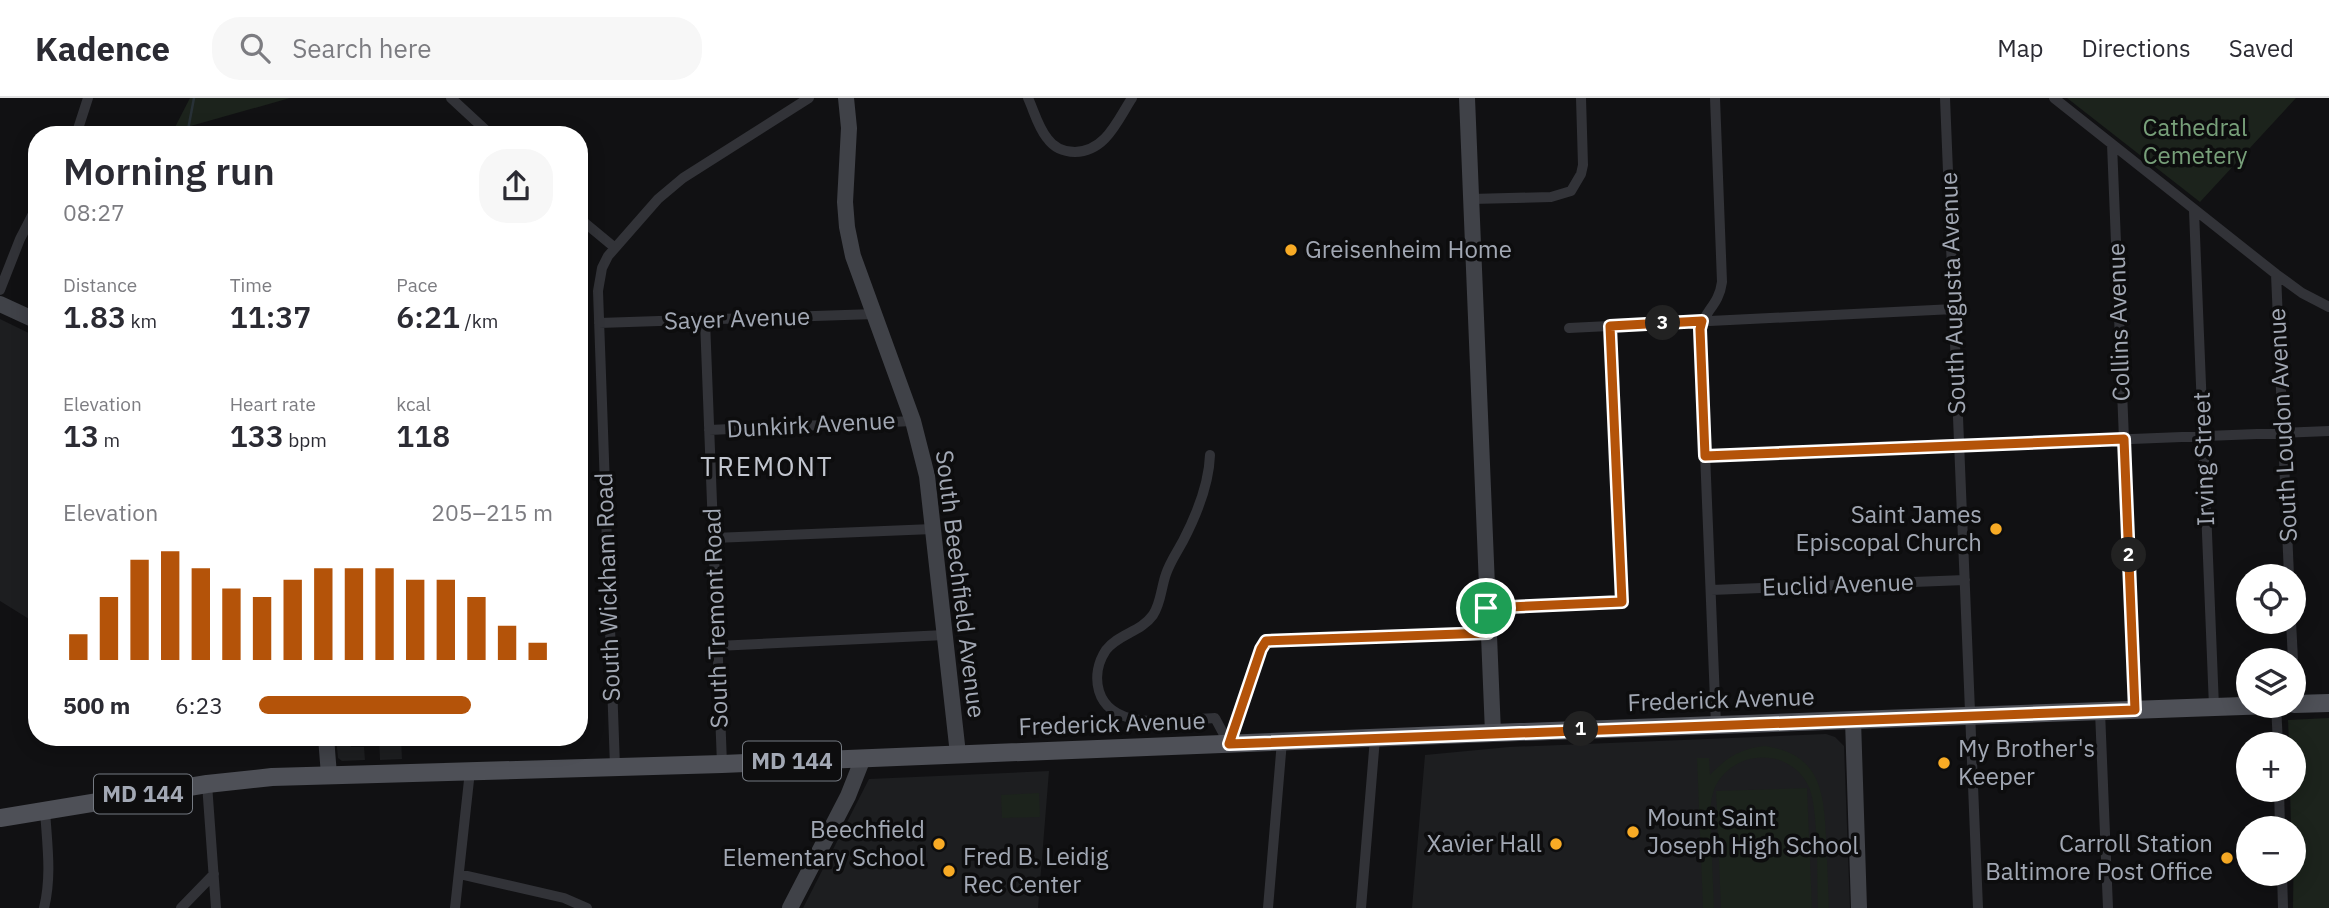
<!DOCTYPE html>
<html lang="en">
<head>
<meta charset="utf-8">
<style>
  :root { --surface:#fff; --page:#f7f7f7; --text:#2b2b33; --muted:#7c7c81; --line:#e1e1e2; --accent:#b45309 }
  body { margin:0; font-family:"IBM Plex Sans",sans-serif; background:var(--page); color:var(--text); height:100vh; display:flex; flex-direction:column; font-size:26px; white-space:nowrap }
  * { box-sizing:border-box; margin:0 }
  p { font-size:23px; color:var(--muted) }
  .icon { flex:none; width:38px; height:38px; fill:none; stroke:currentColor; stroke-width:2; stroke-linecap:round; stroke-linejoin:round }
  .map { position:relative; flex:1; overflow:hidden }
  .side { position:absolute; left:28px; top:28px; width:560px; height:620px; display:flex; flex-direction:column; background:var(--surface); border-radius:28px; box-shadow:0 4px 18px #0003 }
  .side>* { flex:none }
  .controls { position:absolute; left:2236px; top:466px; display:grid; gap:14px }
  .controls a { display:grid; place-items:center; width:70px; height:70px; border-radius:50%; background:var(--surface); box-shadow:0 4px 18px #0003; font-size:35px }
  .pin { position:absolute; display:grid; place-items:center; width:60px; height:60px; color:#fff; margin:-30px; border:4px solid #fff; border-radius:50%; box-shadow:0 2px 7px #0007 }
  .km { position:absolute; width:35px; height:35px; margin:-18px; border-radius:50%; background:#222; color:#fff; font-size:19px; line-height:35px; text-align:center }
  .round { display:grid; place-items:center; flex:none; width:74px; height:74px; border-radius:28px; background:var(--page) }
  .headline { display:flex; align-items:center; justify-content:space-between; height:119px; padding:0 35px }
  h1 { font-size:38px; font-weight:600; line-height:52px }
  .figures { display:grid; grid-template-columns:repeat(3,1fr); gap:10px; height:119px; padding:7px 35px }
  .figures div { display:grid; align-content:center }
  .figures b { font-size:30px; font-weight:600 }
  .figures small { font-size:19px; font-weight:400 }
  .figures p { font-size:19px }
  .chart { height:196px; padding:14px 35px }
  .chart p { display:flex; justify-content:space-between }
  .chart svg { width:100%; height:126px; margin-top:7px; stroke:var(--accent); stroke-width:6 }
  ul { padding:0 35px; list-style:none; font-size:23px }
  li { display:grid; grid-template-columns:112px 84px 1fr; align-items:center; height:52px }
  li i { height:18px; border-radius:9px; background:var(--accent) }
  header { display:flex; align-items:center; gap:42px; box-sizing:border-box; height:98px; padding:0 35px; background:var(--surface); border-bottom:2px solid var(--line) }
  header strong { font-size:33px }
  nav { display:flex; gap:38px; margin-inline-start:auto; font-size:24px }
  .search { width:490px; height:63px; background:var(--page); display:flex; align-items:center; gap:18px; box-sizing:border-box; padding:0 24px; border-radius:28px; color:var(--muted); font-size:26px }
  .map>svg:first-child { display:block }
</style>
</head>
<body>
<header>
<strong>Kadence</strong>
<div class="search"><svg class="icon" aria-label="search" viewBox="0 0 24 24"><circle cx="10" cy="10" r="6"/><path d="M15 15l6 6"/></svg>Search here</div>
<nav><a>Map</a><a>Directions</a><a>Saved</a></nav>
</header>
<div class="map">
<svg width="2329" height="810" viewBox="0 0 2329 810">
  <rect width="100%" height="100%" fill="#111113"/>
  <path fill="#1d1e20" d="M0,221L37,239V526L0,503Z
    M1826,636L1835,639L1844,648L1850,810H1412L1425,657L1509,649Z
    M336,639H350L351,649H364L365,662L342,663L338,660Z
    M379,639H401L402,661L380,662Z
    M1049,673L1038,810H803L869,681Z"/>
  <path fill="#1c231c" d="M190,0H290L173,33Z
    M2067,0H2296L2200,104Z
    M2329,620V810H2293L2294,730H2291L2290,691H2294V646H2289L2288,622Z
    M1764,648C1819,655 1824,692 1826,739C1827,763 1828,786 1829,810H1818C1817,783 1819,708 1808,687C1789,650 1736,651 1716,687C1712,695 1711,704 1710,713L1714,810H1703L1697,660H1709L1710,677C1727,659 1740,651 1764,648Z
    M1807,690L1812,810H1721L1716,693Z
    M1039,695L1040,719L1002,720L1001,697Z"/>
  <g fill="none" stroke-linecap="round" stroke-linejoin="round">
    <path stroke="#283137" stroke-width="2.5" d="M187,37L194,0"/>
    <path stroke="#323338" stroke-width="10" d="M451,0L491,37
      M1028,0C1034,13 1038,29 1047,40C1054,50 1063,54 1075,54C1106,53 1117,23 1132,0
      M1715,0L1722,184C1719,207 1705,212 1700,231L1716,627
      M1945,0L1978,810
      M2054,0L2276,176L2302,195L2329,209
      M76,37L88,0
      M2112,46L2135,612
      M1471,101L1551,99L1571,93L1581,76L1583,67L1581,0
      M2194,113L2214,609
      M579,120L614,149
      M2276,176L2289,478
      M0,192L20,141L37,108
      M705,222L722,666
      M599,225L875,216
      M1569,230L1954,211
      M709,332L913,323
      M1210,357C1209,387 1197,416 1183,443C1177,454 1170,464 1166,476C1161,490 1161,505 1153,517C1141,534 1118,536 1106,552C1098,564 1095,579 1099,593C1112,636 1180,621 1215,620L1229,646
      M1705,358L2329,333
      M713,440L933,431
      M1711,492L1965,482
      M1487,510L1622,504L1610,228
      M2291,523L2293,562
      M717,548L945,537
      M2294,590L2295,606
      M2276,607L2278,646
      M2100,613L2108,810
      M1229,646L1261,551L1266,543L1488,535
      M615,669L598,193L602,170L608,158L658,101L683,80L809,0
      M207,686L216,810
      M2279,691L2280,730
      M2282,775L2283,810
      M459,776L564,800L587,810
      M44,810C52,777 47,746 45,712
      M181,810L214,776
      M455,810L470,673
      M1268,810L1282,643
      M1361,810L1375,640"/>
    <path stroke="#404248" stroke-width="16" d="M846,0L849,30L845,104L847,129L853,158L913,323L927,378L958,656
      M1467,0L1493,635
      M0,206L37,223
      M1853,622L1859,810
      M326,639L329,677
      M790,810L848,698L863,660"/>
    <path stroke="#4e5057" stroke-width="18" d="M2294,606L2329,605
      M0,720L207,686L272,679L722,666L1493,635L2271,607"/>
  </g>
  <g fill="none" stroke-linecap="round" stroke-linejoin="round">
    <g stroke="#fff" stroke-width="14">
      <path id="route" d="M1702,223L1700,231L1705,358L2124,341L2135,612L1229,646L1261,551L1266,543L1488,535L1486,510L1622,504L1610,228Z"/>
    </g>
    <use href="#route" stroke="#b45309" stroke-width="9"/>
  </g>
  <g fill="#f8ab25" stroke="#0d0d0e" stroke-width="2.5">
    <circle cx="1291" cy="152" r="7"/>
    <circle cx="1996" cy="431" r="7"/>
    <circle cx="1944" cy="665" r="7"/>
    <circle cx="1633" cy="734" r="7"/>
    <circle cx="939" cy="746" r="7"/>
    <circle cx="1556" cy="746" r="7"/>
    <circle cx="2227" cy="760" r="7"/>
    <circle cx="949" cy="773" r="7"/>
  </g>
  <g text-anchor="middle" stroke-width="7" stroke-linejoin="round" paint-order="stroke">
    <g fill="#0d0d0e" stroke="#757a82" stroke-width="2">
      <rect x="743" y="643.5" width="98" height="39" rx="5"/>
      <rect x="94" y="676.5" width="98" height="39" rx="5"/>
    </g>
    <g font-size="23" font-weight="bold" fill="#a2a8b4">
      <text x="792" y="671">MD 144</text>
      <text x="143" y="704">MD 144</text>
    </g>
    <g font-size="24" fill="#78a07a" stroke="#0d0d0e">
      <text x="2195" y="38">Cathedral<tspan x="2195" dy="28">Cemetery</tspan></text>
    </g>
    <g font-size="24" fill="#a2a8b4" stroke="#0d0d0e" text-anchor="start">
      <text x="1305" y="160">Greisenheim Home</text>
      <text x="1982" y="425" text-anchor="end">Saint James<tspan x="1982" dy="28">Episcopal Church</tspan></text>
      <text x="1958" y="659">My Brother's<tspan x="1958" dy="28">Keeper</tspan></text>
      <text x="1647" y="728">Mount Saint<tspan x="1647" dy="28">Joseph High School</tspan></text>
      <text x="925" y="740" text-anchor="end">Beechfield<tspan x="925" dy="28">Elementary School</tspan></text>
      <text x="1542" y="754" text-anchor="end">Xavier Hall</text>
      <text x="2213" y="754" text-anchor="end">Carroll Station<tspan x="2213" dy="28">Baltimore Post Office</tspan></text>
      <text x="963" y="767">Fred B. Leidig<tspan x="963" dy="28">Rec Center</tspan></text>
    </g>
    <g font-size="24" fill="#a2a8b4" stroke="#0d0d0e">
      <text transform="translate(1953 195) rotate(-92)" y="8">South Augusta Avenue</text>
      <text transform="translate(737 221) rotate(-2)" y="8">Sayer Avenue</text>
      <text transform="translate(2119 224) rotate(-92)" y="8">Collins Avenue</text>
      <text transform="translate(811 327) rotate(-3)" y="8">Dunkirk Avenue</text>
      <text transform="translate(2283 327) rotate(-93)" y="8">South Loudon Avenue</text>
      <text transform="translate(2204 361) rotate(-92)" y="8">Irving Street</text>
      <text transform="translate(960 486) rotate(83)" y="8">South Beechfield Avenue</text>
      <text transform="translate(1838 487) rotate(-2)" y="8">Euclid Avenue</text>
      <text transform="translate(608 489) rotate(-92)" y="8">South Wickham Road</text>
      <text transform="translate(716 520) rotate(-92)" y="8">South Tremont Road</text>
      <text transform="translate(1721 602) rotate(-2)" y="8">Frederick Avenue</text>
      <text transform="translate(1112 626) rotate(-2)" y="8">Frederick Avenue</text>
    </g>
    <g font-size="26" letter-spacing="2" fill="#c3c7d0" stroke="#0d0d0e">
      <text x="767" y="378">TREMONT</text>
    </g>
  </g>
</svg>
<div class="controls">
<a><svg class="icon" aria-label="locate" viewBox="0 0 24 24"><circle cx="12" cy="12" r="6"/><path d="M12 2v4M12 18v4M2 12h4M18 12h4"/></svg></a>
<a><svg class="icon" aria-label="layers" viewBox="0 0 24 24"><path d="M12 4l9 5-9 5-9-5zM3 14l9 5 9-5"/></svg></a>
<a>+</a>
<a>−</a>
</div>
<div class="pin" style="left:1486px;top:510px;background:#1e9e55"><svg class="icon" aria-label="arrive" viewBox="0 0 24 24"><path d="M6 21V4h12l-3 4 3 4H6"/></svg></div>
<b class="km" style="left:1581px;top:631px">1</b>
<b class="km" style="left:2129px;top:457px">2</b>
<b class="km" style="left:1663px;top:225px">3</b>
<section class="side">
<div class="headline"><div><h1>Morning run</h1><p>08:27</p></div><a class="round"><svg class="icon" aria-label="share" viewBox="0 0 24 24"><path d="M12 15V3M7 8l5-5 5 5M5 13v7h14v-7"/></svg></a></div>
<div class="figures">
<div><p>Distance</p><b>1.83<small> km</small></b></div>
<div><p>Time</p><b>11:37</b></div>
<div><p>Pace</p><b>6:21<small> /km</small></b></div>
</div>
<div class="figures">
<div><p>Elevation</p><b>13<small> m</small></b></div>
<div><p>Heart rate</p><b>133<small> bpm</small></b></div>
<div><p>kcal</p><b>118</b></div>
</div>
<div class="chart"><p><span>Elevation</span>205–215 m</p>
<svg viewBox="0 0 160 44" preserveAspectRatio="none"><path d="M5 44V35M15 44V22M25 44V9M35 44V6M45 44V12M55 44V19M65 44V22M75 44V16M85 44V12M95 44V12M105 44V12M115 44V16M125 44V16M135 44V22M145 44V32M155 44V38"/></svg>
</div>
<ul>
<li><b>500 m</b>6:23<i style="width:72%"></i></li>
</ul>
</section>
</div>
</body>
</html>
